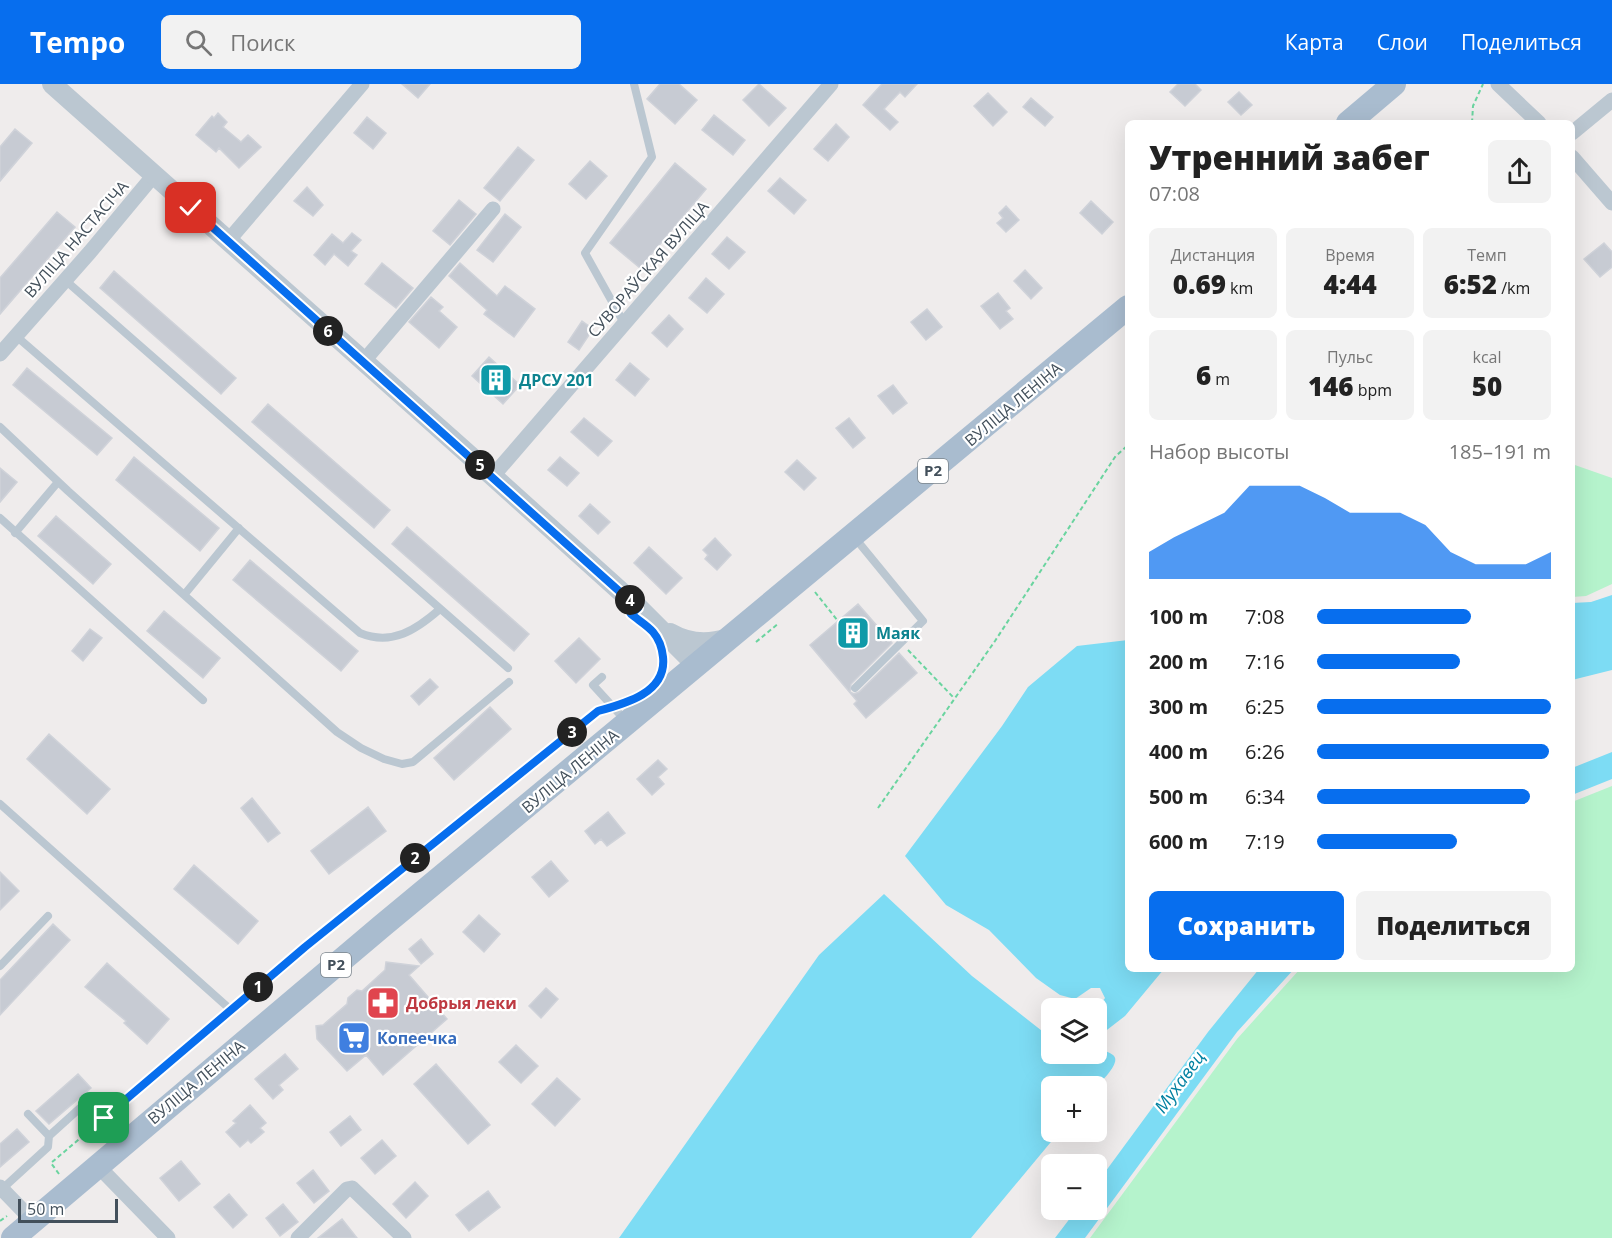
<!DOCTYPE html>
<html lang="ru">
<head>
<meta charset="utf-8">
<style>
  :root { --surface:#fff; --page:#f2f2f2; --text:#222; --muted:#767676; --accent:#076eee }
  body { margin:0; font-family:"Open Sans",sans-serif; background:var(--page); color:var(--text); height:100vh; display:flex; flex-direction:column; font-size:22px; white-space:nowrap }
  * { box-sizing:border-box; margin:0 }
  p { font-size:20px; color:var(--muted) }
  .icon { flex:none; width:33px; height:33px; fill:none; stroke:currentColor; stroke-width:2; stroke-linecap:round; stroke-linejoin:round }
  .map { position:relative; flex:1; overflow:hidden }
  .sheet { position:absolute; left:1125px; top:36px; width:450px; height:852px; display:flex; flex-direction:column; background:var(--surface); border-radius:9px; box-shadow:0 6px 24px #0002 }
  .sheet>* { flex:none }
  .controls { position:absolute; left:1041px; top:914px; display:grid; gap:12px }
  .controls a { display:grid; place-items:center; width:66px; height:66px; border-radius:9px; background:var(--surface); box-shadow:0 6px 24px #0002; font-size:30px }
  .scale { position:absolute; left:18px; bottom:15px; width:100px; box-sizing:border-box; padding-left:6px; border:3px solid #43505b; border-top:0; font-size:16px; line-height:21px; white-space:nowrap; color:#43505b; -webkit-text-stroke:4px #fff; paint-order:stroke }
  .pin { position:absolute; display:grid; place-items:center; width:51px; height:51px; color:#fff; margin:-26px; border-radius:12px; box-shadow:0 3px 9px #0006 }
  .km { position:absolute; width:30px; height:30px; margin:-15px; border-radius:50%; background:#222; color:#fff; font-size:16px; line-height:30px; text-align:center }
  .round { display:grid; place-items:center; flex:none; width:63px; height:63px; border-radius:9px; background:var(--page) }
  .head { display:flex; align-items:center; justify-content:space-between; height:102px; padding:0 24px }
  h1 { font-size:33px; font-weight:800; line-height:45px }
  .stats { display:grid; grid-template-columns:repeat(3,1fr); gap:9px; height:102px; padding:6px 24px }
  .stats div { display:grid; align-content:center; border-radius:9px; background:var(--page); text-align:center }
  .stats b { font-size:26px; font-weight:800 }
  .stats small { font-size:16px; font-weight:400 }
  .stats p { font-size:16px }
  .chart { height:168px; padding:12px 24px }
  .chart p { display:flex; justify-content:space-between }
  .chart svg { width:100%; height:108px; margin-top:6px; fill:var(--accent); opacity:.7 }
  .cta { display:flex; gap:12px; margin-top:auto; padding:12px 24px }
  .cta a { flex:1; height:69px; border-radius:9px; background:var(--accent); color:#fff; font-size:24px; font-weight:800; line-height:69px; text-align:center }
  .cta a+a { background:var(--page); color:var(--text) }
  ul { padding:0 24px; list-style:none; font-size:20px }
  li { display:grid; grid-template-columns:96px 72px 1fr; align-items:center; height:45px }
  li i { height:15px; border-radius:8px; background:var(--accent) }
  header { display:flex; align-items:center; gap:36px; box-sizing:border-box; height:84px; padding:0 30px; background:var(--accent); color:#fff }
  header strong { font-size:28px }
  nav { display:flex; gap:33px; margin-inline-start:auto; font-size:21px }
  .search { width:420px; height:54px; background:var(--page); display:flex; align-items:center; gap:15px; box-sizing:border-box; padding:0 21px; border-radius:9px; color:var(--muted); font-size:22px }
  .map>svg:first-child { display:block }
</style>
</head>
<body>
<header>
<strong>Tempo</strong>
<div class="search"><svg class="icon" aria-label="search" viewBox="0 0 24 24"><circle cx="10" cy="10" r="6"/><path d="M15 15l6 6"/></svg>Поиск</div>
<nav><a>Карта</a><a>Слои</a><a>Поделиться</a></nav>
</header>
<div class="map">
<svg width="1612" height="1154" viewBox="0 0 1612 1154">
  <rect width="100%" height="100%" fill="#efecec"/>
  <path fill="#b5f3cc" d="M1572,380L1612,394V500L1586,512L1572,513Z
    M1612,702V1154H1090L1237,955L1300,885H1572V718Z"/>
  <path fill="#7ddcf4" d="M1612,511V586L1572,596V519L1591,518Z
    M1128,556V885H1164L1125,932L1103,949L1099,956L1100,964C1104,967 1109,968 1113,971C1122,978 1102,996 1097,1003L1052,1002V1047H1060L971,1154H619L819,871L884,810L972,892L1051,954L1052,969H1096L1097,925L1105,914L1100,904H1091L1075,915L1060,911L1036,894L989,846L946,821L905,772L1002,642L1028,603L1077,562Z
    M1612,668V695L1572,711V684Z
    M1259,885H1294L1237,948L1085,1154H1055L1077,1125H1096L1097,1099L1208,948Z"/>
  <path fill="#c7cbd3" stroke="#cfd2d9" stroke-width="1.5" d="M402,0H430L418,14Z
    M660,0H679L697,16L675,40L647,15Z
    M759,0L786,24L769,42L743,16Z
    M882,0H917L905,13L900,8L884,25L898,38L890,46L863,21Z
    M1178,0H1195L1201,6L1185,22L1170,8Z
    M1239,8L1252,21L1241,31L1228,18Z
    M988,9L1007,28L993,42L974,22Z
    M1031,14L1053,33L1045,42L1023,23Z
    M218,29L227,38L223,43L241,58L248,51L261,63L239,84L219,64L216,68L196,51L212,32L214,34Z
    M714,31L745,56L733,71L702,46Z
    M367,33L386,49L373,65L354,49Z
    M836,40L849,53L828,77L814,65Z
    M15,45L32,59L0,97V63Z
    M518,63L534,76L500,117L484,104Z
    M590,77L607,92L586,115L569,100Z
    M675,79L706,105L640,184L610,159Z
    M780,94L806,116L794,130L768,107Z
    M307,103L323,121L313,132L294,117Z
    M459,116L476,130L450,161L433,147Z
    M1091,117L1113,138L1102,150L1080,129Z
    M1006,122L1019,136L1006,148L997,139L1003,134L999,129Z
    M57,128L75,143L0,230V194Z
    M505,130L521,143L493,178L477,166Z
    M352,149L361,156L351,167L357,171L348,182L334,170L325,181L314,171L332,150L343,159Z
    M727,153L745,168L729,185L712,170Z
    M1604,159L1612,168V183L1600,193L1584,175Z
    M382,179L413,204L396,224L365,200Z
    M460,179L497,212L505,202L535,225L514,253L484,230L487,226L449,192Z
    M1025,186L1042,204L1031,215L1014,197Z
    M114,187L236,294L221,310L100,204Z
    M706,194L724,210L707,229L689,214Z
    M998,209L1010,224L1006,227L1013,235L1000,245L981,222Z
    M431,213L443,223L439,227L457,243L439,264L409,238Z
    M927,225L942,243L926,256L911,238Z
    M669,231L683,245L667,263L652,249Z
    M582,237L593,245L579,266L568,258Z
    M489,273L520,301L503,320L472,292Z
    M630,279L649,295L635,312L616,296Z
    M27,284L112,354L97,371L13,301Z
    M893,301L907,319L893,330L878,312Z
    M268,320L390,426L374,444L252,338Z
    M584,334L612,357L598,372L571,348Z
    M849,334L865,354L853,364L836,344Z
    M134,373L219,444L200,467L116,396Z
    M560,373L579,389L567,402L548,386Z
    M797,376L816,394L804,406L785,388Z
    M0,384L17,398L0,418Z
    M590,420L610,438L598,450L579,432Z
    M56,432L111,480L93,500L38,452Z
    M407,443L529,550L514,567L392,460Z
    M715,454L731,471L717,486L705,475L708,471L703,466Z
    M649,463L682,494L666,510L634,479Z
    M250,476L358,567L341,587L233,496Z
    M858,520L892,559L851,600L850,608L854,610L859,608L899,569L917,589L866,634L854,620L857,617L810,561Z
    M164,527L220,574L203,594L147,547Z
    M90,545L102,554L83,577L72,567Z
    M579,554L600,575L576,599L555,577Z
    M430,595L438,603L419,621L411,612Z
    M490,623L511,645L454,696L434,674Z
    M49,650L110,705L87,730L27,675Z
    M658,676L667,685L658,693L664,700L652,711L637,695Z
    M252,714L280,749L268,758L241,724Z
    M368,723L386,747L329,790L311,767Z
    M608,728L625,749L607,762L601,755L595,760L585,747Z
    M551,777L568,797L549,813L532,793Z
    M194,781L258,837L238,860L174,805Z
    M0,788L19,807L0,826Z
    M479,831L500,850L484,868L463,848Z
    M53,840L70,856L0,931V896Z
    M421,855L433,870L421,880L409,865Z
    M386,878L419,882L409,891L447,935L383,991L366,971L347,987L317,955L316,942L323,941L347,920L348,914L357,906L362,907L385,886Z
    M107,879L169,935L147,960L124,939L126,937L85,903Z
    M546,904L558,915L541,934L529,922Z
    M516,961L538,982L521,999L499,978Z
    M285,970L298,985L279,1001L283,1006L273,1015L255,995Z
    M436,980L490,1041L468,1060L414,1000Z
    M78,990L91,1004L49,1040L36,1027Z
    M557,994L580,1015L555,1042L532,1020Z
    M250,1021L266,1039L260,1044L264,1048L251,1059L248,1056L240,1063L226,1048L236,1039L233,1037Z
    M350,1032L361,1046L341,1062L330,1048Z
    M17,1045L29,1058L0,1083V1060Z
    M382,1056L396,1072L375,1090L361,1074Z
    M181,1077L200,1100L179,1117L160,1094Z
    M313,1086L329,1107L314,1119L297,1099Z
    M415,1098L428,1112L406,1134L393,1120Z
    M488,1107L500,1123L469,1147L456,1131Z
    M229,1110L247,1131L233,1144L214,1123Z
    M283,1120L298,1138L280,1152L266,1134Z
    M342,1135L357,1154H318Z"/>
  <g fill="none" stroke-linecap="round" stroke-linejoin="round">
    <path stroke="#6ad49f" stroke-width="2" stroke-dasharray="4.5 3" stroke-linecap="butt" d="M1472,39L1473,22L1483,0
      M815,508L838,537
      M756,558L779,539
      M908,566L954,614
      M661,586L663,571
      M878,724L995,557L1115,373L1128,361
      M239,920L305,863L598,627L603,626
      M59,1090L51,1079L223,933
      M0,1137L7,1132"/>
    <path stroke="#bbc7d1" stroke-width="8" d="M65,196L508,584
      M624,239L585,169L652,73L634,0
      M16,252L360,549C392,562 416,546 440,525
      M0,343L68,407L337,648L361,664L384,675L402,680L413,678L509,598
      M0,434L203,616
      M15,449L58,398
      M184,511L239,444
      M602,593L593,601L625,636
      M855,604L923,537L855,454
      M0,720L231,926
      M0,882L48,832
      M49,1052L80,1024
      M2,1105L48,1063L49,1052L28,1030"/>
    <path stroke="#bbc7d1" stroke-width="15" d="M1498,0L1539,39
      M1572,49L1612,16
      M1572,73L1612,119
      M228,157L362,0
      M0,270L90,168L154,91
      M363,278L493,125
      M492,393L831,0
      M97,1081L168,1154
      M0,1103L33,1137
      M298,1154L347,1105L352,1104L404,1154"/>
    <path stroke="#bbc7d1" stroke-width="20" d="M52,0L468,370L638,523L697,582
      M670,549C689,560 708,561 728,554"/>
    <path stroke="#a9bccf" stroke-width="24" d="M1348,39L1394,0
      M13,1154L382,842L1128,223"/>
  </g>
  <g fill="none" stroke-linecap="round" stroke-linejoin="round">
    <g stroke="#fff" stroke-width="12">
      <path id="route" d="M104,1034L305,863L598,627C624,620 667,609 663,573C662,564 659,555 653,548C647,541 638,536 631,530L638,524L191,124"/>
    </g>
    <use href="#route" stroke="#076eee" stroke-width="8"/>
  </g>
  <defs>
    <g id="building-square" transform="scale(1.725)"><rect x="-9" y="-9" width="18" height="18" rx="4" fill="#0f9aa8" stroke="#fff"/><path d="M-4-6H4V6H1V3H-1V6H-4ZM-2.5-4.3h1.7v1.8h-1.7ZM.8-4.3h1.7v1.8H.8ZM-2.5-1h1.7V.8h-1.7ZM.8-1h1.7V.8H.8Z" fill="#fff"/></g>
    <g id="pharmacy-square" transform="scale(1.725)"><rect x="-9" y="-9" width="18" height="18" rx="4" fill="#e0444e" stroke="#fff"/><path d="M-2-6h4v4h4v4h-4v4h-4v-4h-4v-4h4Z" fill="#fff"/></g>
    <g id="supermarket-square" transform="scale(1.725)"><rect x="-9" y="-9" width="18" height="18" rx="4" fill="#3f7fe0" stroke="#fff"/><path d="M-6-5.5h2.5l.6 2H6L4.5 2H-2.5L-4.4-4H-6ZM-1.5 3.2a1.3 1.3 0 1 0 .1 0ZM3 3.2a1.3 1.3 0 1 0 .1 0Z" fill="#fff"/></g>
  </defs>
  <g fill-rule="evenodd">
    <use href="#building-square" x="496" y="296"/>
    <use href="#building-square" x="853" y="549"/>
    <use href="#pharmacy-square" x="383" y="919"/>
    <use href="#supermarket-square" x="354" y="954"/>
  </g>
  <g text-anchor="middle" stroke-width="4.5" stroke-linejoin="round" paint-order="stroke">
    <g fill="#fff" stroke="#7b848c" stroke-width="1.5">
      <rect x="918" y="375" width="30" height="24" rx="4.5"/>
      <rect x="321" y="869" width="30" height="24" rx="4.5"/>
    </g>
    <g font-size="15" font-weight="bold" fill="#43505b">
      <text x="933" y="392">Р2</text>
      <text x="336" y="886">Р2</text>
    </g>
    <g font-size="16" fill="#43505b" stroke="#fff">
      <text transform="translate(76 155) rotate(-49)" y="6">ВУЛІЦА НАСТАСІЧА</text>
      <text transform="translate(648 185) rotate(-49)" y="6">СУВОРАЎСКАЯ ВУЛІЦА</text>
      <text transform="translate(1013 320) rotate(-40)" y="6">ВУЛІЦА ЛЕНІНА</text>
      <text transform="translate(570 687) rotate(-40)" y="6">ВУЛІЦА ЛЕНІНА</text>
      <text transform="translate(196 998) rotate(-40)" y="6">ВУЛІЦА ЛЕНІНА</text>
    </g>
    <g font-size="16" font-weight="bold" fill="#0d838f" stroke="#fff" text-anchor="start">
      <text x="519" y="302">ДРСУ 201</text>
      <text x="876" y="555">Маяк</text>
    </g>
    <g font-size="16" font-weight="bold" fill="#be3a42" stroke="#fff" text-anchor="start">
      <text x="406" y="925">Добрыя леки</text>
    </g>
    <g font-size="16" font-weight="bold" fill="#366cbe" stroke="#fff" text-anchor="start">
      <text x="377" y="960">Копеечка</text>
    </g>
    <g font-size="18" font-style="italic" fill="#0281a1" stroke="#fff">
      <text transform="translate(1180 998) rotate(-54)" y="6">Мухавец</text>
    </g>
  </g>
</svg>
<div class="controls">
<a><svg class="icon" aria-label="layers" viewBox="0 0 24 24"><path d="M12 4l9 5-9 5-9-5zM3 14l9 5 9-5"/></svg></a>
<a>+</a>
<a>−</a>
</div>
<div class="scale">50 m</div>
<div class="pin" style="left:104px;top:1034px;background:#1e9e55"><svg class="icon" aria-label="arrive" viewBox="0 0 24 24"><path d="M6 21V4h12l-3 4 3 4H6"/></svg></div>
<div class="pin" style="left:191px;top:124px;background:#d93025"><svg class="icon" aria-label="check" viewBox="0 0 24 24"><path d="M5 12l5 5 9-10"/></svg></div>
<b class="km" style="left:258px;top:903px">1</b>
<b class="km" style="left:415px;top:774px">2</b>
<b class="km" style="left:572px;top:648px">3</b>
<b class="km" style="left:630px;top:516px">4</b>
<b class="km" style="left:480px;top:381px">5</b>
<b class="km" style="left:328px;top:247px">6</b>
<section class="sheet">
<div class="head"><div><h1>Утренний забег</h1><p>07:08</p></div><a class="round"><svg class="icon" aria-label="share" viewBox="0 0 24 24"><path d="M12 15V3M7 8l5-5 5 5M5 13v7h14v-7"/></svg></a></div>
<div class="stats">
<div><p>Дистанция</p><b>0.69<small> km</small></b></div>
<div><p>Время</p><b>4:44</b></div>
<div><p>Темп</p><b>6:52<small> /km</small></b></div>
</div>
<div class="stats">
<div><b>6<small> m</small></b></div>
<div><p>Пульс</p><b>146<small> bpm</small></b></div>
<div><p>kcal</p><b>50</b></div>
</div>
<div class="chart"><p><span>Набор высоты</span>185–191 m</p>
<svg viewBox="0 0 160 44" preserveAspectRatio="none"><path d="M0 44V33L10 27L20 22L30 17L40 6L50 6L60 6L70 11L80 17L90 17L100 17L110 22L120 33L130 38L140 38L150 38L160 33V44z"/></svg>
</div>
<ul>
<li><b>100 m</b>7:08<i style="width:66%"></i></li>
<li><b>200 m</b>7:16<i style="width:61%"></i></li>
<li><b>300 m</b>6:25<i style="width:100%"></i></li>
<li><b>400 m</b>6:26<i style="width:99%"></i></li>
<li><b>500 m</b>6:34<i style="width:91%"></i></li>
<li><b>600 m</b>7:19<i style="width:60%"></i></li>
</ul>
<div class="cta"><a>Сохранить</a><a>Поделиться</a></div>
</section>
</div>
</body>
</html>
